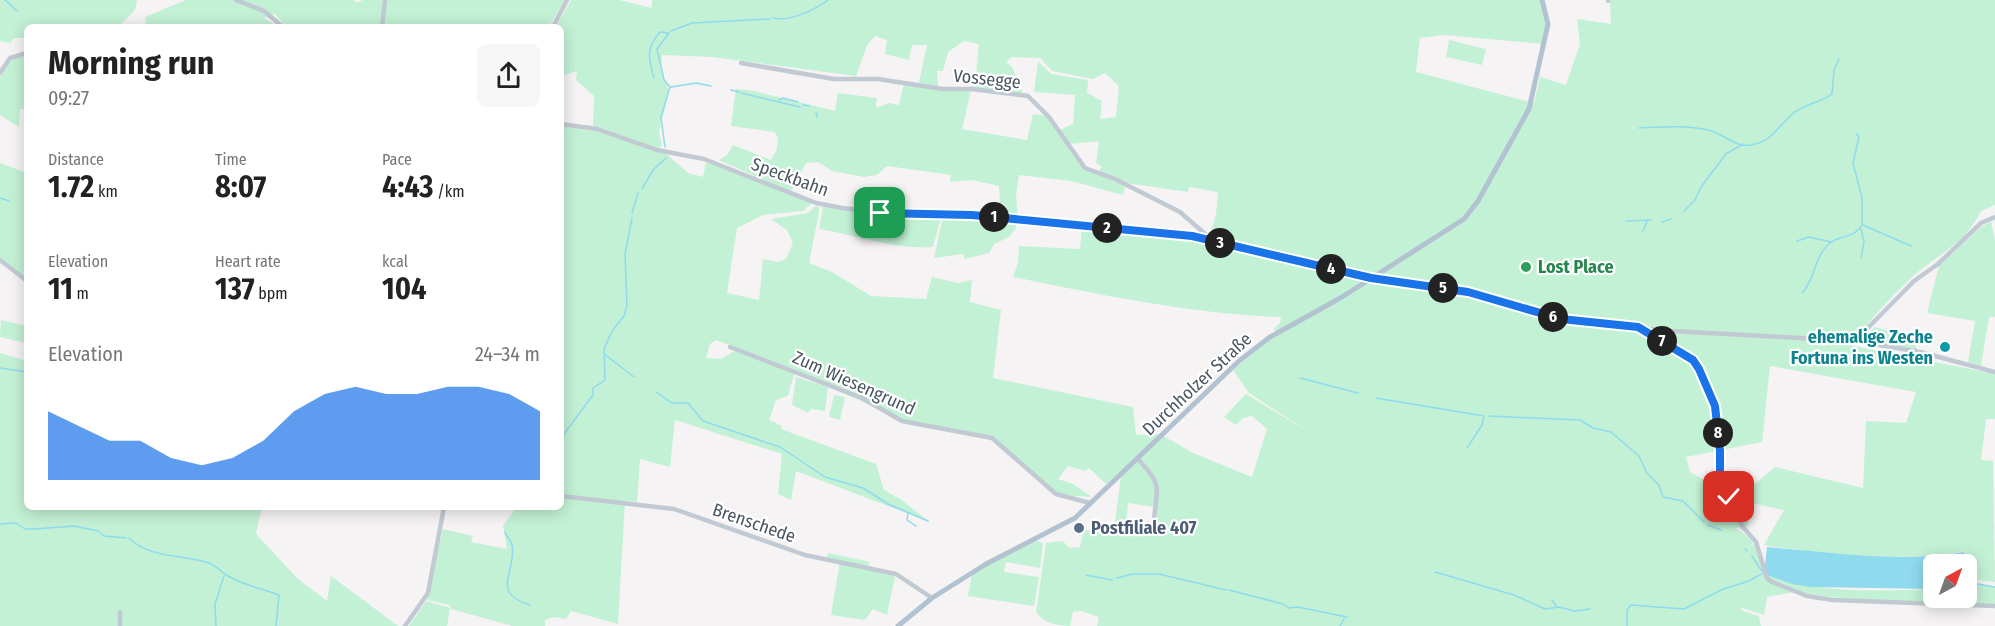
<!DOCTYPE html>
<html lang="en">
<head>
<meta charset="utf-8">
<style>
  :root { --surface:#fff; --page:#f6f6f6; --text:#222; --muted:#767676; --accent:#1a73e8 }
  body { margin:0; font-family:"Fira Sans Condensed",sans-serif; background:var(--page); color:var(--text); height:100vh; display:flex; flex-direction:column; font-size:22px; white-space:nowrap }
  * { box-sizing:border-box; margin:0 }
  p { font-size:20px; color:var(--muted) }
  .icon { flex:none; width:33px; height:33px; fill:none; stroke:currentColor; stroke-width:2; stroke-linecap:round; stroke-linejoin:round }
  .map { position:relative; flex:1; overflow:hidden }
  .panel { position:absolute; left:24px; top:24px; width:540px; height:486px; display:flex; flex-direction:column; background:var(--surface); border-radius:9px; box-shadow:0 3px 15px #0003 }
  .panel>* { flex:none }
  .needle { width:39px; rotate:41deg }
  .controls { position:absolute; left:1923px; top:554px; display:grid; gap:12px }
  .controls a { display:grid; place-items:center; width:54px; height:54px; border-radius:9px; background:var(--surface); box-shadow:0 3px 15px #0003; font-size:30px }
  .pin { position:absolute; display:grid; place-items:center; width:51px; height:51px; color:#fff; margin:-26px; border-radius:12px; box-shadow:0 3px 9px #0006 }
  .km { position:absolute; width:30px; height:30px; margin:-15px; border-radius:50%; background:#222; color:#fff; font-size:16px; line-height:30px; text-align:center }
  .round { display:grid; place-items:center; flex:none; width:63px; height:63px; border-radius:9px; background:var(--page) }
  .summary { display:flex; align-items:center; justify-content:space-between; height:102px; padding:0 24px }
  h1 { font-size:33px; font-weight:700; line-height:45px }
  .metrics { display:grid; grid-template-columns:repeat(3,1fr); gap:9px; height:102px; padding:6px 24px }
  .metrics div { display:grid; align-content:center }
  .metrics b { font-size:30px; font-weight:700 }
  .metrics small { font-size:16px; font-weight:400 }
  .metrics p { font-size:16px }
  .chart { height:168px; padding:12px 24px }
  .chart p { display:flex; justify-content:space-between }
  .chart svg { width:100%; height:108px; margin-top:6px; fill:var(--accent); opacity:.7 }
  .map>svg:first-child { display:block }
</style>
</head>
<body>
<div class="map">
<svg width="1995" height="626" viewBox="0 0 1995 626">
  <rect width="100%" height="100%" fill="#f5f3f3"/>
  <path fill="#c3f1d5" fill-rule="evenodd" d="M0,0H137L135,10L118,27H27V38H14L10,43L0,41Z
    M186,0H354L356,3L363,0H384L381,27H286L275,14L264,18L279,27H146L145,17Z
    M386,0H565L549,27H383Z
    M571,0H619L652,8V0H1539L1546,16L1543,44L1445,35L1420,38L1416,72L1534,103L1540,77L1566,85L1580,44L1577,19L1611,24L1610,0H1995V205L1981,211C1963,247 1935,255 1909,280C1887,300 1869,323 1849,345L1995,374V419H1986L1981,460L1993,461L1995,582L1967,579L1964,551C1910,562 1819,554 1764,545L1784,510L1752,503L1747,527L1734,528C1752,535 1757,549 1763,567L1759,575L1764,574C1818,594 1877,591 1933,589L1934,597H1966L1967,584L1973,582L1995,587V604L1863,601L1794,592L1767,597L1764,615L1739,607L1743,611L1759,616L1761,626H1097L1099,617L1081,611L1073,612L1070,626C1058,626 1043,623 1036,612L1046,543L1063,541L1069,548L1080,547L1084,530L1114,531L1121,476L1126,467L1106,484L1089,468L1085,471L1068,466L1058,479L1073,484L1092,497L1059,495L997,440L907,422L777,363L716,340L710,344L706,358L721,359L736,350L794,374L788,396L776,400L769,420L782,426L781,429L876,464L884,490L900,499L930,522L796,471L791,500L778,494L782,454L675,420L670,467L640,459L637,502L625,501L618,624L571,611L566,619L554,617L545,620V626H513L451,609L449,605L427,600L443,529L473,536L471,542L507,549L503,526L517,507H561V126L593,131L594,96L576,80L577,71L561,76V27H556ZM875,36L887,40L885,54L909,60L912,45H927L919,83L938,86L937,71H943L948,52L964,41L979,44L976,76L970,88L1023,94L1012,67L1006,62L1012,57L1040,58L1052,71L1093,79L1105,73L1119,86L1116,117L1100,119L1102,101L1087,93L1088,80L1051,74L1038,61L1034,92L1075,95L1073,124L1060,130L1069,144L1099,141L1096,163L1102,167L1098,172L1126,183L1188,192L1189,187L1218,192L1216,215L1208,241L1082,227L1080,249L1019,246L1018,263L1013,277C1102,295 1190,314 1281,317L1280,323L1274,328L1276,335L1233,370L1249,393L1309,432L1246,394L1224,417L1236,425L1243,418L1252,416L1267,429L1252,477L1193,453L1160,434L1136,435L1133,407L993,378L1001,310L970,302L972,280L958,283L932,277L926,299L871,296L832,272L809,263L819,212V207L815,206L808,213L771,219L787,230L793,243L786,259L778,262L763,259L759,300L727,293L737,228L763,215L803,211L812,203L726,168L706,163L703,177L688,173L659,147L662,146L659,132L669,91L661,68L662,55L712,57L856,76L867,45ZM1770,366L1916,392L1906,423L1866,421L1863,488L1775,467L1742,495L1722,490L1690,472L1686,457L1762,442ZM1128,503L1155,507L1154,525H1126Z
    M1449,40L1486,49L1482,65L1446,57Z
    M27,54V109H20L19,127L0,115V77L9,59Z
    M904,83L971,90L962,129L1027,140L1033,114L1047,116L1083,168L1125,185L1123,195L1071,181L1019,175L1016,195L1018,218L1003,216L1005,204L1000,203L999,186L972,180L950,182L951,175L887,166L877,175L864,177L832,171L818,162L806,163L791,192L719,160L728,154L733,145L771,160L777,149L778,137L774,132L731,126L736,89L754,91L835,111L838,93L877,98L876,108L889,103L899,105Z
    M0,163L27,173V279L0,258Z
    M823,207L941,217L933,247C894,250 857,235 819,229Z
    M943,216L1017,221L1016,228L1009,237L994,244L989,253L965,259L963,254L934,258Z
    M1991,221L1995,240V317H1989L1981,366L1968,362L1975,321L1927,313L1939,266L1980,228Z
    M1,320L27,326L26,343L0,337Z
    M1875,327L1914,338L1917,350L1860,339Z
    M0,353L27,361V507H262L256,534L298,579L327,601L331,576L398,626H0Z
    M796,377L828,387L825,411L811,409L808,413L792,405Z
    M834,395L845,397L840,420L829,417Z
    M1034,540L1043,543L1040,568L1006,562L1004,572L1039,577L1034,606L968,596L972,574Z
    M828,553L870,562L868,566L895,576L887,615L873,609L865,620L831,615L840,562L827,559Z
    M426,601L450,608L447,626H409Z"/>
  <path fill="#90daee" d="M1767,547C1829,552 1902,563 1964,552L1966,564H1934L1933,589L1811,587L1792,584L1764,574Z"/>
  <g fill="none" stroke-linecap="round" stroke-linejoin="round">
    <path stroke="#90daee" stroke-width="1.5" d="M5,0L17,11
      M773,18C789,22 813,11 828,0
      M671,31L692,23L770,19
      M654,78C648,58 646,48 660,32L668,33
      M671,87L696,83L711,86
      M731,90L739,92
      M741,93L800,107
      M779,100L783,98L798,102
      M803,105L809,106
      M816,113L817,117
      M1639,128C1662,127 1686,125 1708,130C1723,133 1735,148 1751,145C1774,141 1778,125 1795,112C1806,104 1821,102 1832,94L1834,70L1839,59
      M665,147L661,117L670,87L664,80L657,49L669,33
      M642,189L653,170L666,158
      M0,198L9,201
      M1684,211L1695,200L1701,187L1726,154L1743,144
      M632,213L638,193
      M1626,221L1651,220
      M1662,222L1671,219
      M1863,225L1911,246
      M1861,229L1864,242L1861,258
      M1643,231L1647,221
      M1797,241L1809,237L1831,242
      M1802,293C1815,280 1814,256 1830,243C1840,235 1855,238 1862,225V198L1853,163L1859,137L1856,133
      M604,354L634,377
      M0,368L27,372
      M1300,378L1358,393
      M656,392L672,403H688L703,421L780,447L825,477L863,488L888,504L928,521
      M1376,398L1484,416L1482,425L1467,448
      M1489,416L1580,420L1593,428L1611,432L1639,456L1647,473L1659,485L1663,497L1683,501L1704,522
      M561,438L593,395V388L605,380L604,349L612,331L624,316L627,306L625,254L632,218
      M908,513L907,520L916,526
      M0,524L16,523L25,529H35L74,526L98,531L104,536L126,538
      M1708,525L1721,530
      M505,532C507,537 511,540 512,545C517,573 489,592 530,605
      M129,538C150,559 183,554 209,563C217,566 221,572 228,576C245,586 261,588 279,595L276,626
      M1745,549L1747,551
      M1435,572L1514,595L1545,609L1559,607L1574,611L1590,609
      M1086,575L1112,580
      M1117,578L1132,574H1159L1226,590
      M1966,582L1995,587
      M1229,590L1283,604L1289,608L1298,607L1347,617
      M1552,600L1557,607
      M216,626L215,604L224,576
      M1340,626L1344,619
      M1627,626V610L1631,605L1684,609L1723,589L1749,581L1763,573L1752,556"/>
    <path stroke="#c1cad2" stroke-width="4.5" d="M236,0L264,11L283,27
      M1608,0V1
      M382,27L385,0
      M553,27L567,0
      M741,63L834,79H878L943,89H971L1028,96L1049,117L1085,168L1115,179L1180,212L1212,240
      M0,73L10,58L27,53
      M561,124L597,129L657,150L704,159L816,203L842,208L909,215H972L1192,236L1371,278L1468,293L1542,315L1583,323L1672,331L1855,341L1920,352L1995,372
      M0,260L27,281
      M1642,329L1693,360L1699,369L1715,406L1721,484L1742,526L1756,542L1767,578L1772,582L1807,596L1833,600L1995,606
      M1855,341L1914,281L1938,264L1981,223L1995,217
      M730,347L862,398L902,421L992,438L1056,494L1090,503
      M1138,459C1166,489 1155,488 1154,524
      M561,496L674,509L805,555L896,574L932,598
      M120,612V626
      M405,626L428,593L444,507"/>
    <path stroke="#b3c2d1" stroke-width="5" d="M898,626L932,598L986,564L1075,518L1239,361L1270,337L1342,297L1464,219L1478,201L1529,109L1548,24L1542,0"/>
  </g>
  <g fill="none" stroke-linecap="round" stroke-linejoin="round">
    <g stroke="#fff" stroke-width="12">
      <path id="route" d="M880,213L972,215L1192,236L1371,278L1468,292L1561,319L1638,327L1693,360L1699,369L1715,406L1720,451V478L1729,497"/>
    </g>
    <use href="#route" stroke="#1a73e8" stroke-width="8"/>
  </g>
  <circle fill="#2e9e5b" stroke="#fff" stroke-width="2" cx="1526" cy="267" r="6"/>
  <circle fill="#0f9aa8" stroke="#fff" stroke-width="2" cx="1945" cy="347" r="6"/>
  <circle fill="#5c6f8a" stroke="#fff" stroke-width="2" cx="1079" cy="528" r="6"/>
  <g text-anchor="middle" stroke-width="4.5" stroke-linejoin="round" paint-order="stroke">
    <g font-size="18" fill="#4a5661" stroke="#fff">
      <text transform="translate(987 79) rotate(6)" y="6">Vossegge</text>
      <text transform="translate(790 177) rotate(20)" y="6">Speckbahn</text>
      <text transform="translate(854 383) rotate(24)" y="6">Zum Wiesengrund</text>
      <text transform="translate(1197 384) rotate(-43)" y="6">Durchholzer Straße</text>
      <text transform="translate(754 523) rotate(19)" y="6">Brenschede</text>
    </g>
    <g font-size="18" font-weight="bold" fill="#27864d" stroke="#fff" text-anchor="start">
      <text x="1538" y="273">Lost Place</text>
    </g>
    <g font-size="18" font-weight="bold" fill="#0d838f" stroke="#fff" text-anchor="end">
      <text x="1933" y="343">ehemalige Zeche<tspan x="1933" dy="21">Fortuna ins Westen</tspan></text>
    </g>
    <g font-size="18" font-weight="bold" fill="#4e5e75" stroke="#fff" text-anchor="start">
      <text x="1091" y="534">Postfiliale 407</text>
    </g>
  </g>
</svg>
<div class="controls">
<a><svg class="needle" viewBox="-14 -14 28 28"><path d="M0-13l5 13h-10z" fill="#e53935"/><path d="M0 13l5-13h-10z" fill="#767676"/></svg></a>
</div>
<div class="pin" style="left:880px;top:213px;background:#1e9e55"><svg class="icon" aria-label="arrive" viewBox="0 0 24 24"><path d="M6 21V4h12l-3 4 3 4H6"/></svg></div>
<div class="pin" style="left:1729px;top:497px;background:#d93025"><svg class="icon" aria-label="check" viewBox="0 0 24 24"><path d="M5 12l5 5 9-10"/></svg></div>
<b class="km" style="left:994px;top:217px">1</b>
<b class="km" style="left:1107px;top:228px">2</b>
<b class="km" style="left:1220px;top:243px">3</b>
<b class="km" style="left:1331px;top:269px">4</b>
<b class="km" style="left:1443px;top:288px">5</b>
<b class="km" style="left:1553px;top:317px">6</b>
<b class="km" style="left:1662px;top:341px">7</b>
<b class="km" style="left:1718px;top:433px">8</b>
<section class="panel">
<div class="summary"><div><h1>Morning run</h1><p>09:27</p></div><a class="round"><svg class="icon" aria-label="share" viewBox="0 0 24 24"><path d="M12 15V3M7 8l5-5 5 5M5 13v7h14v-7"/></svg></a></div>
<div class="metrics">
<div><p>Distance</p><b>1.72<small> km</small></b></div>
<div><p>Time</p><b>8:07</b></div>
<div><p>Pace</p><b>4:43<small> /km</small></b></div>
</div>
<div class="metrics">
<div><p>Elevation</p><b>11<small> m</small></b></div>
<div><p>Heart rate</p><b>137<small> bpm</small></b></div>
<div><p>kcal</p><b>104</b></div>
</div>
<div class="chart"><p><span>Elevation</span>24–34 m</p>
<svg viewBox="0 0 160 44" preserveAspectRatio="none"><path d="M0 44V16L10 22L20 28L30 28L40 35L50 38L60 35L70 28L80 16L90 9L100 6L110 9L120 9L130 6L140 6L150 9L160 16V44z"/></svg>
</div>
</section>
</div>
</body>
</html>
